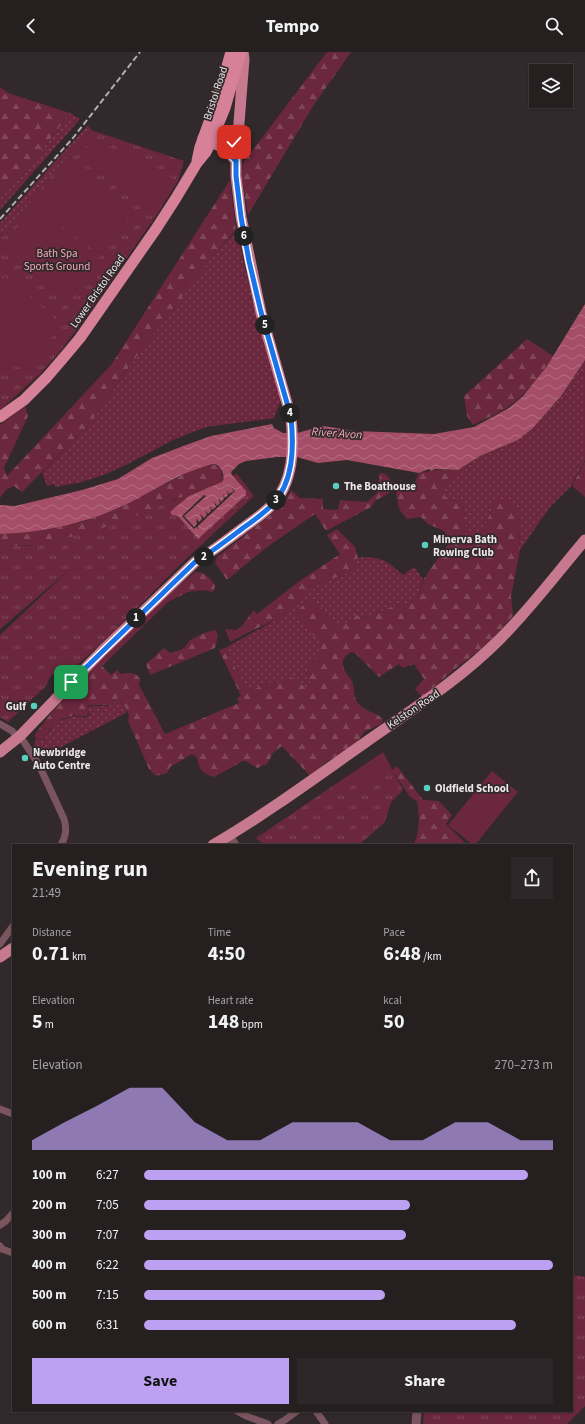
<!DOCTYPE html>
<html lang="en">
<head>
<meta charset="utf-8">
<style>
  :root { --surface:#251f20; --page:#2d2729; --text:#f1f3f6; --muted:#a3a2a5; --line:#423d3e; --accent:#bca0f2 }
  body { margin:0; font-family:"Source Sans 3",sans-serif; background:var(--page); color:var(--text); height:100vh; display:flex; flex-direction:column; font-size:15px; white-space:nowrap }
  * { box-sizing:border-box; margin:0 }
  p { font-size:13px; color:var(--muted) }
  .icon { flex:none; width:22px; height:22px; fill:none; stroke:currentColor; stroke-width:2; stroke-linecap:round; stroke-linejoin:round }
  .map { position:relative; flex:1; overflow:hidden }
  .panel { position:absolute; left:12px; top:792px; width:561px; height:568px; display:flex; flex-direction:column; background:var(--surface); border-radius:0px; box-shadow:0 1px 3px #0004,0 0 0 1px var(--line) }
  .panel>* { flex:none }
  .buttons { position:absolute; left:529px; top:12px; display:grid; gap:8px }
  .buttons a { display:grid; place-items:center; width:44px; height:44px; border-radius:0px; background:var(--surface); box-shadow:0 1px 3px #0004,0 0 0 1px var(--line); font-size:20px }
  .pin { position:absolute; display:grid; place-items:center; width:34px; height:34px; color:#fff; margin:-17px; border-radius:8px; box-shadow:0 2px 6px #0006 }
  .km { position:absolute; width:20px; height:20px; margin:-10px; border-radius:50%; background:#222; color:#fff; font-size:11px; line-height:20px; text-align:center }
  .round { display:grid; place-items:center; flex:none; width:42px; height:42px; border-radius:0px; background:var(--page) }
  .overview { display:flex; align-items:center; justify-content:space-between; height:68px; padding:0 20px }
  h1 { font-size:22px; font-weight:700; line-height:30px }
  .metrics { display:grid; grid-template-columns:repeat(3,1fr); gap:6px; height:68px; padding:4px 20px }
  .metrics div { display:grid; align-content:center }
  .metrics b { font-size:20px; font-weight:700 }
  .metrics small { font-size:11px; font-weight:400 }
  .metrics p { font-size:11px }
  .chart { height:112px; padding:8px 20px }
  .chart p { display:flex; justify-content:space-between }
  .chart svg { width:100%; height:72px; margin-top:4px; fill:var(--accent); opacity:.7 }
  .action { display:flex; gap:8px; margin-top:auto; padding:8px 20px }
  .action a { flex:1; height:46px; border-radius:0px; background:var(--accent); color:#111; font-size:16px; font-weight:700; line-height:46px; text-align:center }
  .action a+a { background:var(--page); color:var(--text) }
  ul { padding:0 20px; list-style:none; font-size:13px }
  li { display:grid; grid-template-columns:64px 48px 1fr; align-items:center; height:30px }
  li i { height:10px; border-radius:5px; background:var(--accent) }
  header { display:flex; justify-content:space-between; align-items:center; height:52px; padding:0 20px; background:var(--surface); font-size:18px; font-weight:700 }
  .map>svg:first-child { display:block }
</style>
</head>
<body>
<header><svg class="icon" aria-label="back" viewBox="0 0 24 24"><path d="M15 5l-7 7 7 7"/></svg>Tempo<svg class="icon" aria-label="search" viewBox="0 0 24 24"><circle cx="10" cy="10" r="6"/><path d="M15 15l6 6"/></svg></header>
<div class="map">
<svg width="585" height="1372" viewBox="0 0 585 1372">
  <defs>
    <pattern id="grass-dots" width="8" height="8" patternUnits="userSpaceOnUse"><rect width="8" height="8" fill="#6b273d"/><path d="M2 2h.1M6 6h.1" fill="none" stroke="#804659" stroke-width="1.8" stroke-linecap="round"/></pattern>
    <pattern id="forest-firs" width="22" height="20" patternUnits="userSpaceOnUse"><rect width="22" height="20" fill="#6b273d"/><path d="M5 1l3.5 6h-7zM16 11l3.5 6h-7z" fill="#804659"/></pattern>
    <pattern id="park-tufts" width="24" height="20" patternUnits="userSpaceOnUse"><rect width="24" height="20" fill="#6b273d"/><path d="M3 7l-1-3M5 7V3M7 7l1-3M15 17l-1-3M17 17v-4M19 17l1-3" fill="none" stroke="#804659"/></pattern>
    <pattern id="water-waves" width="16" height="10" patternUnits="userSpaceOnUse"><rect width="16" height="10" fill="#a44e68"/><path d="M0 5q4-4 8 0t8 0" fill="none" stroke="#b57085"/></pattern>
  </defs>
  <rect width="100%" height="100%" fill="#31292b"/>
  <path fill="url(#grass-dots)" d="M70,61L80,67L68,81L0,158V147L24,121Z
    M88,73L91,78L55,119L0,188V171Z
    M237,179L255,259L281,348L274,366L206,375L173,388L126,413L101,424L82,430L55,435L54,432L47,434L42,421L87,375L137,304L219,196Z
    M585,308V408L571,434L550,455L520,498L518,460L496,448L477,491L467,492L464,456L460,449L450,448L445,444V435L458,418L480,404L518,388L533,376L561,344Z
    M363,505C384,506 388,509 403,523L414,515L423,527L419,542L410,552C394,552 385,557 371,566L356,563L346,571H334L313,546L297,562L321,592L320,599L310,613L306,622L310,630V633L306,636L302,633L300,628L289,627L281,631L272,630L263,633L248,640L225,596L279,566L306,539L305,537L345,522L354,516L358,506Z
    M117,646L127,657L126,661L40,706L34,694L36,686L40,689L46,687L54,670L75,664L84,666L90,663L87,655C96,653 104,655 112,653Z"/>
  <path fill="url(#forest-firs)" d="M327,0H351L313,54L248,163L242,126L243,111Z
    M0,35L8,41L70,61L24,121L0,147Z
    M230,128L236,178L220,195L134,308L87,375L22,440L14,434L6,438L0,446V373L25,354L28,364L4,416L7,424L111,313Z
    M527,287L553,304C541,323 526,342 508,355C498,362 484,367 473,373L467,364L464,344Z
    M585,409V445L572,434Z
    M212,412L218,414L221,417L222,426L221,429L180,446L174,447L154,470L153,460L150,458L142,465L48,493L0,494V482L20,481L82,470L118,456L188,420Z
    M436,418H463L445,435V444L450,448L460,449L464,456L467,492L477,491L496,448L507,446L518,460L520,498L511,544L513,564L488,592L456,616L422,645L415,637L424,627L414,612L402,616L399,612L379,625L355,601L351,600C347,603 342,606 343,612C343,619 349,624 352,629C356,638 351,646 362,655C369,661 376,659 383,668L381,672L364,680L357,691L350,697L326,710L312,722L309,723L282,694L273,701L267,712L257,716L246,709H243L214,725C203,722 198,717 197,705L192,702L170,715L167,721L156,724L149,717L128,669C131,658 124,654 117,646L112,653C104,654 96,652 87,654L89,662C84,666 80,665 75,663C59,668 51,668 47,686L41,689L34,684C48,663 65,646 82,628C117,590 155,552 195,520C205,520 211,526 215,534L214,539L213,540L204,538L188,540L168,550L102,614L111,623L117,618L121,622C129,621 135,619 140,627L139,633L165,682L239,651L237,646L241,644L219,598L225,596L248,640L263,633L272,630L281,631L289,627L296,625L300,628L302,633L306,636L310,633V630L306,623L310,613L320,599L321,593L297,562L301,555L313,546L334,571H346L356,563L371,566C385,557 394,552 410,552L419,542L424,527L431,516L450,490L444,479L428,472L421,465L407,467L399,457L396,440L400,434L413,435L419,421Z
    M380,421C390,421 393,432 391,440L375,449L371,455L326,479L315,462L267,495L227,528L215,511L217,505L278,457L285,449L291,438L300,446L323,447V457L338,458L340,448L367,450L377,441Z
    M337,477L355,495L358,506L354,516L345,522L305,537L307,539L279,566L245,582L230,590L225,577L236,578L241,575L254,558L257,562L301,528L340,502L327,483Z
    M216,578L218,584L215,596L150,623L146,612L164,596L170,601L181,598L185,595L190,588L204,581Z
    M397,714L423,748L439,749L452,763L446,772L467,793H413C420,781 420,763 417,749L410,745L392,718Z"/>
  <path fill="url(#park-tufts)" d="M91,78L184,109L178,129L156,164L79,275L58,302L40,322L0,358V188L55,119Z
    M237,422L254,444L185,508L119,574L112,567L119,575L71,619L55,621L50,625L47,633L8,670L0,665V583L68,519L0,577V494H29L84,482L123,469L221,429L223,425Z
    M383,700L403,738L391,750L385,770L359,793H264L256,786Z
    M572,1223L585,1225V1354L567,1372H423L424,1359H572Z"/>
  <path fill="#6b273d" d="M94,85L117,100L102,123L78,108Z
    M125,93L148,111L177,130L158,159L105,122Z
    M65,110L133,158L101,203L33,154Z
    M32,155L100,205L69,248L0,199Z
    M5,225L19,234L53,265C55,282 53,287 43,300C41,303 39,308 36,310C25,320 11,314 0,309V226Z
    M381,705L392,720L363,740L353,725Z
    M492,719L518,740L475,793H473L448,773Z"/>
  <path fill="url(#water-waves)" d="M585,252V308L561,344L533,376L518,388L480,404L458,418L435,417L431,419L429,417L419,421L347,408L318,411L297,405H277L246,409L239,412L231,420L232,423L246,439V443L198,487L178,464L172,463L170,460L189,444L222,430L224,427C223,420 221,412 212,412C208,413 204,415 200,416C171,425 146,444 118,456C82,472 40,481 0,482V453L15,454L82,438L118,427L152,406L186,393L211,384L272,372L274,376L283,381H297L323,374L355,379L434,382L474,375L509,356L523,344L547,314Z"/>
  <path fill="#31292b" d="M231,435L235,439L197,475L199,478L196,475L194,477L182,464L204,443L206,444L184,464L194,475L197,472L196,466L199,470L202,467L200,462L204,466L207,463L205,458L208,462L211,459L210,453L212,458L216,455L214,449L217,454L220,451L218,445L221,450L224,447L223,442L225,446L228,443L227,438L229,442L234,439Z"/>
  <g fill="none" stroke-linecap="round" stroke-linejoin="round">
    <path stroke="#7a545e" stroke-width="7" d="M0,672L12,679L18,685
      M20,684L39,713L64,767C67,777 66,784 61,793
      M0,892L13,874
      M0,1057L13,1062
      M0,1173L6,1169L13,1161
      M0,1194L2,1197L13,1201
      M237,1359L246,1364L268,1372
      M316,1359L325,1372
      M278,1372L285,1368L297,1359"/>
    <path stroke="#7a545e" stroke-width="9" d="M229,784L235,793
      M416,1372L417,1359"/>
    <path stroke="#c77a8f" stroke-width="11" d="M203,86L226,97L236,109
      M0,700L20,684L102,599L195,510C212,500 227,488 243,476C253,469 263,462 272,453C294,430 294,395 291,365L261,261L241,165L236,124V109L244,7L243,0
      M213,793C266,762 316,725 366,690C413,657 459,628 500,587C531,556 557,521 585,488
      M0,905L13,896"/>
    <path stroke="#d68198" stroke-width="11" d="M197,109L200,95L218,45L231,0
      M0,365L24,348L47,325L65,304L80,286L156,177L176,146L197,111L206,100L211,90L225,56L241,0"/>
    <path stroke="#b4adae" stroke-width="2" stroke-dasharray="6 3" stroke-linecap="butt" d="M0,167L73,86L140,0"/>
  </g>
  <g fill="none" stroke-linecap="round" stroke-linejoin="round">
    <g stroke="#fff" stroke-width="8">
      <path id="route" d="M71,630L195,510C212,500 227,488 243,476C253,469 263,462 272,453C294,430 294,395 291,365L261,260L249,209L241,165L236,124V109L226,98L234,90"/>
    </g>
    <use href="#route" stroke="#1a73e8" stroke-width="5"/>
  </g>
  <g fill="#59cebe" stroke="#31292b" stroke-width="1.5">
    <circle cx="336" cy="434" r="4"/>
    <circle cx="425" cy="493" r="4"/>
    <circle cx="34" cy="654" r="4"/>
    <circle cx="25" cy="706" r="4"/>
    <circle cx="427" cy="736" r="4"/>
  </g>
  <g text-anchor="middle" stroke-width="3.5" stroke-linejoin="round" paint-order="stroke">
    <g font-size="11" fill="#ede7e8" stroke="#31292b">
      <text transform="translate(215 41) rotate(-72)" y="4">Bristol Road</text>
      <text transform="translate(97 239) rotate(-55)" y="4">Lower Bristol Road</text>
      <text transform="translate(413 657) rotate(-34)" y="4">Kelston Road</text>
    </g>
    <g font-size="11" fill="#f1a9bb" stroke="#31292b">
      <text x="57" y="205">Bath Spa<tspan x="57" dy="13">Sports Ground</tspan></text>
    </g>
    <g font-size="11" font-weight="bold" fill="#ede7e8" stroke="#31292b" text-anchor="start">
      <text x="344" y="438">The Boathouse</text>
      <text x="433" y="491">Minerva Bath<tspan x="433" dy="13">Rowing Club</tspan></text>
      <text x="26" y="658" text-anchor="end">Gulf</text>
      <text x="33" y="704">Newbridge<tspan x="33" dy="13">Auto Centre</tspan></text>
      <text x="435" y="740">Oldfield School</text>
    </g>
    <g font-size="12" font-style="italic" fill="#f2a9bc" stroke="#31292b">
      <text transform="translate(337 381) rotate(4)" y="4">River Avon</text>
    </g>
  </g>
</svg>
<div class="buttons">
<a><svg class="icon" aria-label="layers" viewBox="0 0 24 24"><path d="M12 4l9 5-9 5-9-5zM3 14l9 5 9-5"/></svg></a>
</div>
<div class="pin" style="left:71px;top:630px;background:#1e9e55"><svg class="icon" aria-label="arrive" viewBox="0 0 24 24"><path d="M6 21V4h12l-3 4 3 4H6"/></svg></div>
<div class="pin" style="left:234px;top:90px;background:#d93025"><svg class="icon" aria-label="check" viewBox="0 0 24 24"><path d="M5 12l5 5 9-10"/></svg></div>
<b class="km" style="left:136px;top:566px">1</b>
<b class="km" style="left:204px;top:505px">2</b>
<b class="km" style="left:276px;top:448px">3</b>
<b class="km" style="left:290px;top:361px">4</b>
<b class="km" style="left:265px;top:273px">5</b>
<b class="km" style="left:244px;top:184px">6</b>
<section class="panel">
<div class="overview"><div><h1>Evening run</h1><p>21:49</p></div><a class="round"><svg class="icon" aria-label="share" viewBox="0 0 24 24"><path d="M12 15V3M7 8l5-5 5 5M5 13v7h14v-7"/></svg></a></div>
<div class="metrics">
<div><p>Distance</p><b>0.71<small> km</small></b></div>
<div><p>Time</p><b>4:50</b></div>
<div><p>Pace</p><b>6:48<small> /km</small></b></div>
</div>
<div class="metrics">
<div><p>Elevation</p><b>5<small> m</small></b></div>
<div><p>Heart rate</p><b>148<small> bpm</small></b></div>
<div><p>kcal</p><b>50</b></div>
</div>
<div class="chart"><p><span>Elevation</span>270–273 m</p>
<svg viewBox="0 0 160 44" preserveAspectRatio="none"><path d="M0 44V38L10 27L20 17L30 6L40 6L50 27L60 38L70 38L80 27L90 27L100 27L110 38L120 38L130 27L140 27L150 38L160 38V44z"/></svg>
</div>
<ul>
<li><b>100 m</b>6:27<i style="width:94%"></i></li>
<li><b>200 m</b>7:05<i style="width:65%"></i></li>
<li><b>300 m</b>7:07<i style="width:64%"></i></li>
<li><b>400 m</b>6:22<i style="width:100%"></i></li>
<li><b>500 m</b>7:15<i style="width:59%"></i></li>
<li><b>600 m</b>6:31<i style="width:91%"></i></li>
</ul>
<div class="action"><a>Save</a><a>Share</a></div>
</section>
</div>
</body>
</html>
